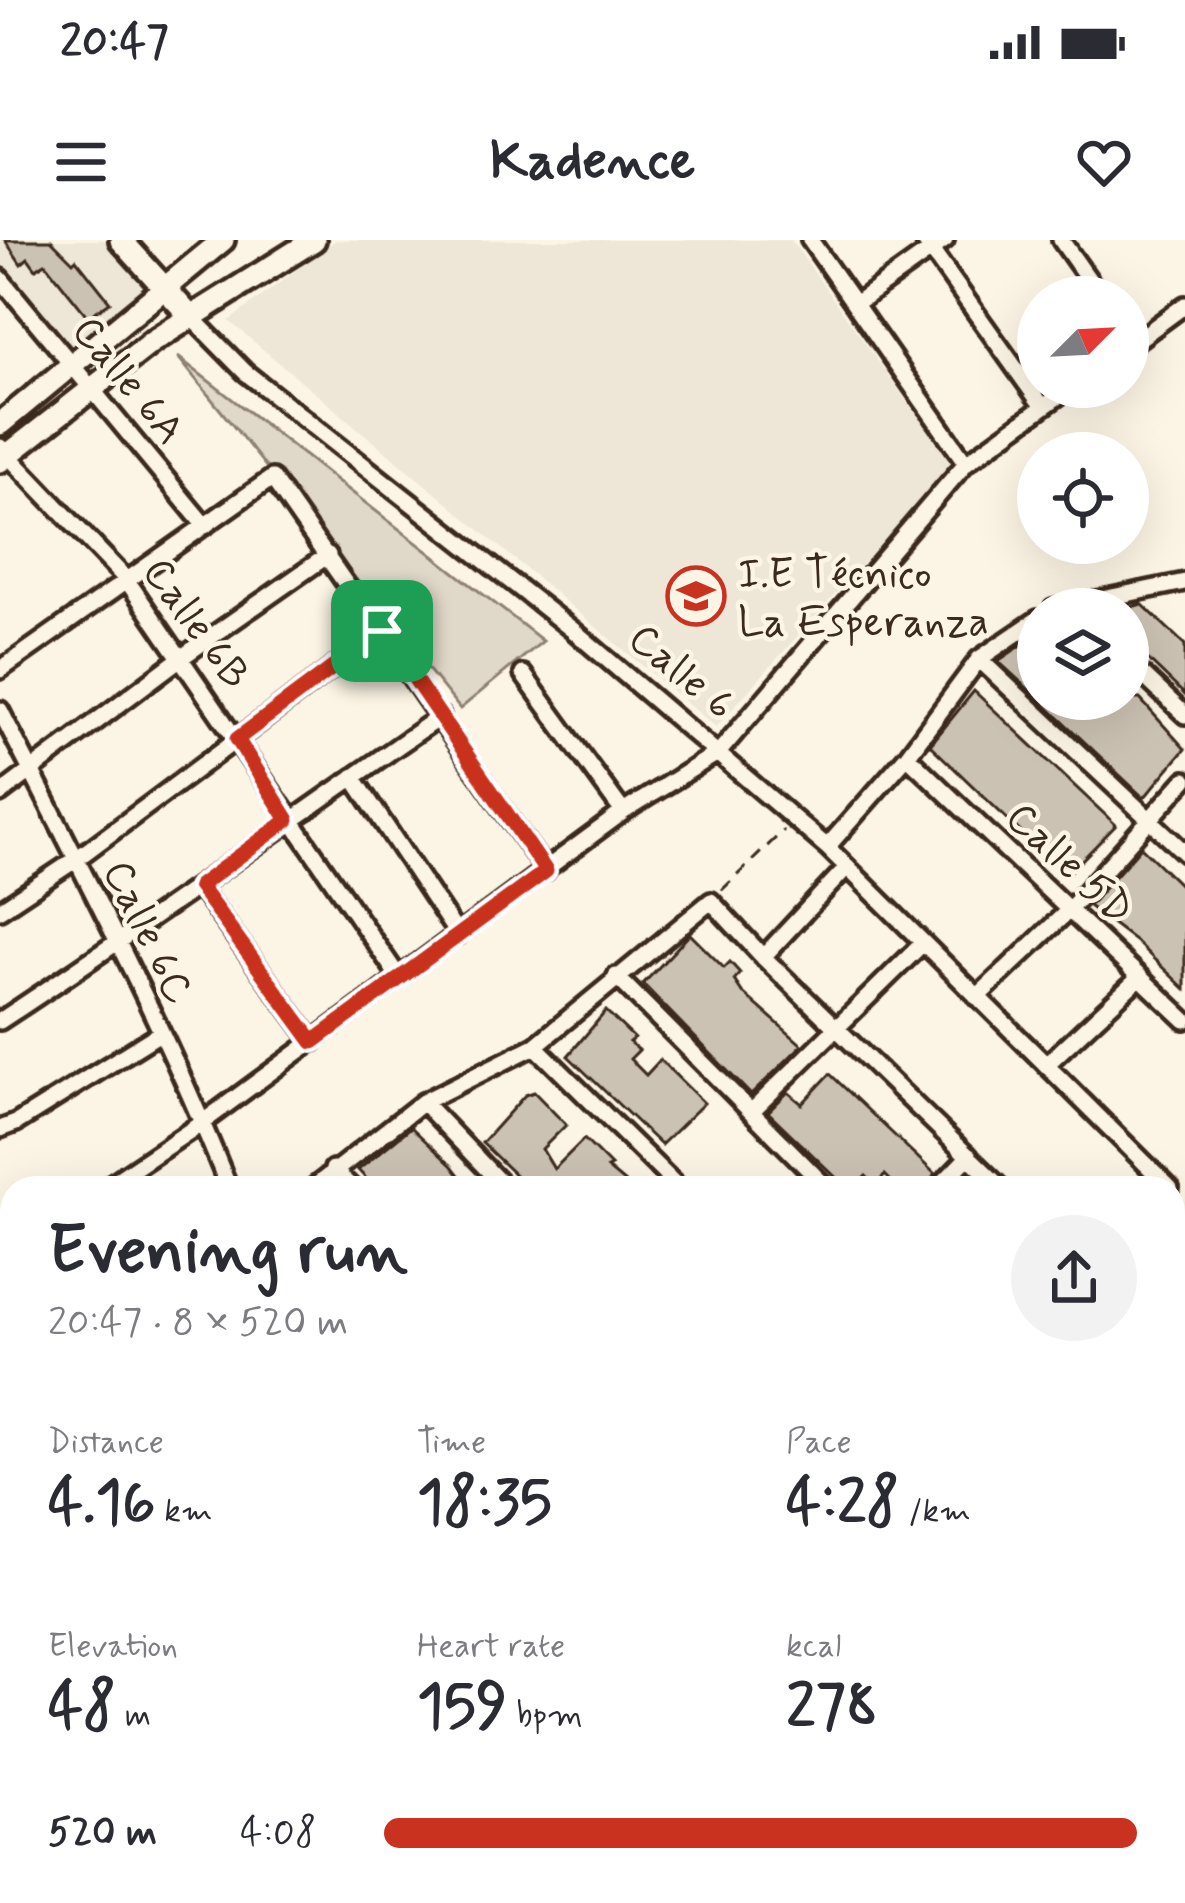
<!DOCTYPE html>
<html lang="en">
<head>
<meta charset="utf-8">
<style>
  :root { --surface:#fff; --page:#f2f2f3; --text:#2b2b33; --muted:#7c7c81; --accent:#c8321e }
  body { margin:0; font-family:Mynerve,sans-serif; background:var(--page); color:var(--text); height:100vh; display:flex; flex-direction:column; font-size:45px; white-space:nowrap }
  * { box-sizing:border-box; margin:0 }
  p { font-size:39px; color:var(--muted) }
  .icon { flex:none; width:66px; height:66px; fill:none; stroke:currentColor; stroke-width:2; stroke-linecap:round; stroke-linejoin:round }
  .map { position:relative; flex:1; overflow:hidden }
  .sheet { position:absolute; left:0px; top:936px; width:1185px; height:729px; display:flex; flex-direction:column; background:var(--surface); border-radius:36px 36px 0 0; box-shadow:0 12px 48px #0002 }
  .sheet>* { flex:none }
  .needle { width:78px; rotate:66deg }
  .buttons { position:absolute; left:1017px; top:36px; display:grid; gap:24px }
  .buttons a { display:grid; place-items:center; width:132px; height:132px; border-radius:50%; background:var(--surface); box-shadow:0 12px 48px #0002; font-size:60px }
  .pin { position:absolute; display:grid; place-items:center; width:102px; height:102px; color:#fff; margin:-51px; border-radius:24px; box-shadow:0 6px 18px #0006 }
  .round { display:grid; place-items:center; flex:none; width:126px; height:126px; border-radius:63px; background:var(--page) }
  .head { display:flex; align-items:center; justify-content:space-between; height:204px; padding:0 48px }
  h1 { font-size:66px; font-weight:700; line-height:90px }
  .metrics { display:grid; grid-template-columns:repeat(3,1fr); gap:18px; height:204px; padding:12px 48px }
  .metrics div { display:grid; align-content:center }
  .metrics b { font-size:60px; font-weight:700 }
  .metrics small { font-size:33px; font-weight:400 }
  .metrics p { font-size:33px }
  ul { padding:0 48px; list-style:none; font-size:39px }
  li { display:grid; grid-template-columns:192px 144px 1fr; align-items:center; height:90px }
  li i { height:30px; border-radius:15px; background:var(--accent) }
  .status { display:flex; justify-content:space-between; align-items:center; height:84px; padding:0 60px; background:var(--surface); direction:ltr }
  .status svg { height:33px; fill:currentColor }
  header { display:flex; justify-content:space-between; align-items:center; height:156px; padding:0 48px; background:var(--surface); font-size:54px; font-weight:700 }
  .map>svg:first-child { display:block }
</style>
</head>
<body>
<div class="status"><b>20:47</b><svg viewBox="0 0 49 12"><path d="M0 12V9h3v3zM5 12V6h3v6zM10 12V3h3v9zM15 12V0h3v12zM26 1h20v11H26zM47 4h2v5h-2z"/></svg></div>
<header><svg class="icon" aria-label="menu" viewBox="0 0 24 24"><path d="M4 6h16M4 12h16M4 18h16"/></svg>Kadence<svg class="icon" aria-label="heart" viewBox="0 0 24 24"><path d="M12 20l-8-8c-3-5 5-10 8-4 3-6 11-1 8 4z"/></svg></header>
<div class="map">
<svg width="1185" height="1663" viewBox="0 0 1185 1663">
  <rect width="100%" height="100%" fill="#fcf5e5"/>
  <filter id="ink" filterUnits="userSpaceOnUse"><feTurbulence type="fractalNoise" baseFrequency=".00833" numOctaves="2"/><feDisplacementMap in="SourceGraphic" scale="24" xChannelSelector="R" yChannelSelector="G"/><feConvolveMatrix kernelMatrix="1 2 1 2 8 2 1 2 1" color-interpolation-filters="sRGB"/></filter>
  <g filter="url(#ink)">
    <path fill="#eee6d6" d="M0,0H121L163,44L74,119L0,32Z
      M336,0H791L952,224L716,487L229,81Z"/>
    <path fill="#e0d8c8" stroke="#8e8173" stroke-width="3" d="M178,117L543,401L460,469Z"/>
    <path fill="#ccc2b3" stroke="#3b2a1e" stroke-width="3" d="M5,0H51L73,22L76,19L110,62L88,77L45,23L36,29L28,18L21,24Z
      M1142,364L1185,405V455L1128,400V368Z
      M1038,394V458L998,421Z
      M974,451L1116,585L1069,633L1055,618L1052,622L930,505Z
      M1039,459H1140L1185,509L1144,558Z
      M1141,607L1185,650V749L1135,701L1089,666Z
      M690,694L724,728L730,722L740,733L734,740L742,752L802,805L751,855L643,744Z
      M606,771L634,798L629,802L639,810L630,819L646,835L660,820L704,863L661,905L568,816Z
      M830,834L935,934L926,948H898L885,935L875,946L866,936L854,948H847L768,872L788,852L802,864Z
      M534,852L566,885L542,909L554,929L584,899L611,926L607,928L631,948H529L482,903L525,855Z
      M411,887L452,926L469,948L373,946L358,930Z
      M1173,1151L1185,1162V1272L1173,1266Z
      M1173,1483L1185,1494V1596L1178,1603L1173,1602Z"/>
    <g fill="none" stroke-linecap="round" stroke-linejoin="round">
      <g stroke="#3b2a1e" stroke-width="24">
        <path id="street" d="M810,0L966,223
          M924,0L1043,167
          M1061,0L1101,57
          M0,38L205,286
          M855,64L945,0
          M190,76L245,132L574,391L827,607L1170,948
          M1128,107L1185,65
          M0,207L126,339L398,736
          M1053,369L1185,342
          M979,419L1185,613
          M1128,421L1185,475
          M0,430L272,238L546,631
          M523,434L623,572
          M0,470C80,627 164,784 229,948
          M907,516L1185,780
          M353,537L458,695
          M0,554L182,417L328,315
          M827,607L907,516L979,419L1038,379
          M198,646L313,802
          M0,670L75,620L382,391
          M763,717L847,627
          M616,736L827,948
          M977,757L1069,670L1185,540
          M0,781C149,683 294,578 441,476
          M535,806L679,948
          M1046,825L1140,737
          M423,862L505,948
          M752,871L923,703
          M0,889L16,883L160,793
          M333,929L352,948
          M105,948L203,882L623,572L719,512L966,223L1071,147
          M313,948L423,862L535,806L711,661L763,717L1001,948
          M938,948L969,916
          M0,1019L12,1011
          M1173,1032L1185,1020
          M1173,1121L1185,1133
          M0,1149L12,1147
          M0,1254L12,1240
          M1173,1278L1185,1288
          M1173,1456L1185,1468
          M0,1559L12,1567
          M1173,1614L1185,1626
          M144,1653L158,1663
          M511,1653L523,1663
          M732,1653L744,1663
          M1054,1653L1063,1663
          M30,1663L36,1653
          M315,1663L323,1653
          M450,1663L457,1653
          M604,1663L612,1653"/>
      </g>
      <g stroke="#3b2a1e" stroke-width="30">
        <path id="secondary" d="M121,0L190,76
          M0,184L223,0
          M0,221L153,101L314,0
          M1173,1333L1185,1318
          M1173,1373L1185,1358
          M904,1663L912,1653
          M933,1663L942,1653"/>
      </g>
      <path stroke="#3b2a1e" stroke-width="3" stroke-dasharray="12 9" stroke-linecap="butt" d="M722,650L784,590"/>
      <use href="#street" stroke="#fcf5e5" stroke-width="15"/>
      <use href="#secondary" stroke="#fcf5e5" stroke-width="21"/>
    </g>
  </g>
  <g fill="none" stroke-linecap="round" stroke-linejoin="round" filter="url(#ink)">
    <g stroke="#fff" stroke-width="24">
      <path id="route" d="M382,391L546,631L313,802L199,646L288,580L237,499Z"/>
    </g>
    <use href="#route" stroke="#c8321e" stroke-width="15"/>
  </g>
  <defs>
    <g id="school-ring" transform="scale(3)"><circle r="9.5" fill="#fcf5e5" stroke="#c8321e" stroke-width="1.5"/><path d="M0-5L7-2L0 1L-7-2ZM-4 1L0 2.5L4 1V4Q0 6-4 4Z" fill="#c8321e"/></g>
  </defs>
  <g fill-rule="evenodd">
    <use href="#school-ring" x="696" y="356"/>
  </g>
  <g text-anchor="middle" stroke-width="9" stroke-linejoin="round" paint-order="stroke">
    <g font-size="42" fill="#3b2a1e" stroke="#fcf5e5">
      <text transform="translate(130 139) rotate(51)" y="15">Calle 6A</text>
      <text transform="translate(198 382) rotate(54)" y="15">Calle 6B</text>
      <text transform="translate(683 430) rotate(40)" y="15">Calle 6</text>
      <text transform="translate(1071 622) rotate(43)" y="15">Calle 5D</text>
      <text transform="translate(150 691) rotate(64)" y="15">Calle 6C</text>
    </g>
    <g font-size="42" fill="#3b2a1e" stroke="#fcf5e5" text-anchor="start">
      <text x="738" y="347">I.E Técnico<tspan x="738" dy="48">La Esperanza</tspan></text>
    </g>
  </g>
</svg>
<div class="buttons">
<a><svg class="needle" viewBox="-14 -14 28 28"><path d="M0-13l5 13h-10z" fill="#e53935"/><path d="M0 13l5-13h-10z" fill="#7c7c81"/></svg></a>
<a><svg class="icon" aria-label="locate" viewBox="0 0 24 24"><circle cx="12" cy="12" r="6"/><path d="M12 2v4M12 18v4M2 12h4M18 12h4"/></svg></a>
<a><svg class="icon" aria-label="layers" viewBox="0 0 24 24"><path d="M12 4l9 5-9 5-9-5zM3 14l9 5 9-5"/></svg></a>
</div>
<div class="pin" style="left:382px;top:391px;background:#1e9e55"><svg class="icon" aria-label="arrive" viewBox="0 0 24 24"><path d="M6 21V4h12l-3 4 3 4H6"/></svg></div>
<section class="sheet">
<div class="head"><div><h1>Evening run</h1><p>20:47 · 8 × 520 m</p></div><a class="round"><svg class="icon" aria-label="share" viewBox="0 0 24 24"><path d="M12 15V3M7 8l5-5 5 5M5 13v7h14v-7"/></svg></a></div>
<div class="metrics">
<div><p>Distance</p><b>4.16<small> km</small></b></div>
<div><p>Time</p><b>18:35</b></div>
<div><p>Pace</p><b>4:28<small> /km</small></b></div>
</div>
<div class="metrics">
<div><p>Elevation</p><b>48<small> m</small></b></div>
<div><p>Heart rate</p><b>159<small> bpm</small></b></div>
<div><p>kcal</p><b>278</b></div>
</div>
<ul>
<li><b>520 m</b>4:08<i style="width:100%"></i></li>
</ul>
</section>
</div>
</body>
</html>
